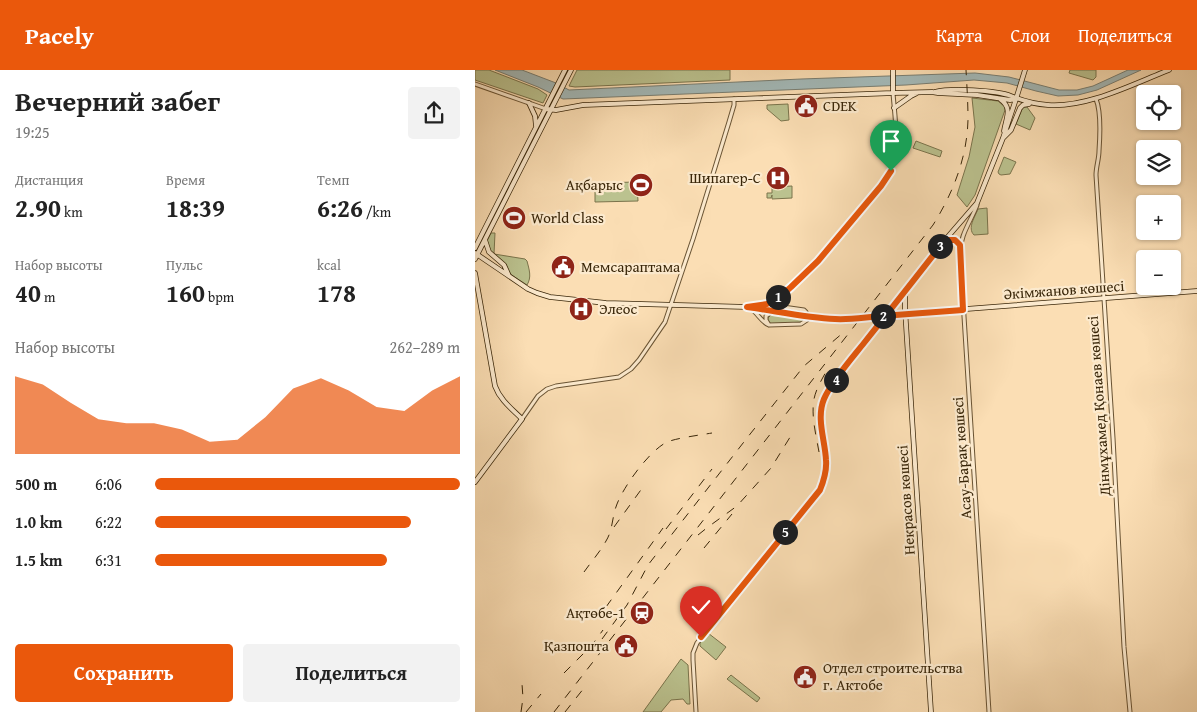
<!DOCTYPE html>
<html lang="ru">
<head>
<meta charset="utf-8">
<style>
  :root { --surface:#fff; --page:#f2f2f2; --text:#222; --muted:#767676; --accent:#ea580c }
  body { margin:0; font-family:"Gentium Book Plus",serif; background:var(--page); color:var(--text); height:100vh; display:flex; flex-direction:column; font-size:19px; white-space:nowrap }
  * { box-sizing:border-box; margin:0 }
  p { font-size:16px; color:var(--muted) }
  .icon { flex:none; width:28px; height:28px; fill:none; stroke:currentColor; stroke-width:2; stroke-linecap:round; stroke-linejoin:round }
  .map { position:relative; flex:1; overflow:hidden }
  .sheet { display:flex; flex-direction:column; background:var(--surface); width:475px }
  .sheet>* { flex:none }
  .fabs { position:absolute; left:661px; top:15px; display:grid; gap:10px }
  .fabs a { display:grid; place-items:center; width:45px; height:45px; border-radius:5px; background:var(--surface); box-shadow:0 1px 4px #0004; font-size:25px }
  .pin { position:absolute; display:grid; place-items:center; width:42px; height:42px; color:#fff; margin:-51px -21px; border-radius:50% 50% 50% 0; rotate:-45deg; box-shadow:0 0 5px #0007 }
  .pin .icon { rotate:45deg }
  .km { position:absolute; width:25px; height:25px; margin:-12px; border-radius:50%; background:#222; color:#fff; font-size:14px; line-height:25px; text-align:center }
  .round { display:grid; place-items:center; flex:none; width:52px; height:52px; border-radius:5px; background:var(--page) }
  .head { display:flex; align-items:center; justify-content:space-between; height:85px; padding:0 15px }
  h1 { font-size:28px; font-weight:700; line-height:38px }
  .figures { display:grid; grid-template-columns:repeat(3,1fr); gap:8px; height:85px; padding:5px 15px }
  .figures div { display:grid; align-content:center }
  .figures b { font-size:25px; font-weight:700 }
  .figures small { font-size:14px; font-weight:400 }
  .figures p { font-size:14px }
  .chart { height:140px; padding:10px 15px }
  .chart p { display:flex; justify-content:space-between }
  .chart svg { width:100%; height:90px; margin-top:5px; fill:var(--accent); opacity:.7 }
  .action { display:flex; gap:10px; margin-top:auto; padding:10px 15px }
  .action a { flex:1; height:58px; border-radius:5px; background:var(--accent); color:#fff; font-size:20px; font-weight:700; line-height:58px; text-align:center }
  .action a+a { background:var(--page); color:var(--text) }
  ul { padding:0 15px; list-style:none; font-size:16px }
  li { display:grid; grid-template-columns:80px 60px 1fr; align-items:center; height:38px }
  li i { height:12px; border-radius:6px; background:var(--accent) }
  header { display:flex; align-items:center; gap:30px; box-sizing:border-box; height:70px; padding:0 25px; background:var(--accent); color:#fff }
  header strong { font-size:24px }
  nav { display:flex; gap:28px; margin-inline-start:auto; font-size:18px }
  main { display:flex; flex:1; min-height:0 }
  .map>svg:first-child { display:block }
</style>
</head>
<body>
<header>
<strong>Pacely</strong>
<nav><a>Карта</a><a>Слои</a><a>Поделиться</a></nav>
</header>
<main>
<section class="sheet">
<div class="head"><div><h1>Вечерний забег</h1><p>19:25</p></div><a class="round"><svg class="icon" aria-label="share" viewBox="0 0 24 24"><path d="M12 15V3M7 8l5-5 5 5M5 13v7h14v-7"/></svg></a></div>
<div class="figures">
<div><p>Дистанция</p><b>2.90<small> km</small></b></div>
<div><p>Время</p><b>18:39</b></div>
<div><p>Темп</p><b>6:26<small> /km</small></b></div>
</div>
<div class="figures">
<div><p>Набор высоты</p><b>40<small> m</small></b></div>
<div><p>Пульс</p><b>160<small> bpm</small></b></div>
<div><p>kcal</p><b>178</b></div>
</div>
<div class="chart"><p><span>Набор высоты</span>262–289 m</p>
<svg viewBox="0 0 160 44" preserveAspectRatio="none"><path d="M0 44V6L10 10L20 19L30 27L40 29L50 29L60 32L70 38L80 37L90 26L100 12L110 7L120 13L130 21L140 23L150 13L160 6V44z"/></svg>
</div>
<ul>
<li><b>500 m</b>6:06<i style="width:100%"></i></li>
<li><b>1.0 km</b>6:22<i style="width:84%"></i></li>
<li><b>1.5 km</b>6:31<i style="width:76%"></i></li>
</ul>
<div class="action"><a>Сохранить</a><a>Поделиться</a></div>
</section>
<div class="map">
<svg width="722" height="642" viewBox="0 0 722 642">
  <rect width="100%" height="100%" fill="#fbdeb4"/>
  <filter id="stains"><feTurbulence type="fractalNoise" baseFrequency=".004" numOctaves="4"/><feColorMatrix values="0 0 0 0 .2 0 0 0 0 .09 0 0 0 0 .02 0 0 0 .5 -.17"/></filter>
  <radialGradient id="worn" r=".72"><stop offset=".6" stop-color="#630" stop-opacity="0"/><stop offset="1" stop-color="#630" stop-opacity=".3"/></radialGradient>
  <path fill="#bbc28f" stroke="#7a744c" d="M0,0H14L63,19L72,25L68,33L0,10Z
    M102,0H255V10L100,17L94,16Z
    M595,0H621V7L618,10L594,3Z
    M497,28L523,31L530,37V40L500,125L492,137L482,125L494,87L500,57Z
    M313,34L314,50L306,51L292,39V35Z
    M548,37H552L560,48L555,60L541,54Z
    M441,71L467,81L465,87L438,78Z
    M529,87L541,92L535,104L526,105L524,104L523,102Z
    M162,112L163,131L120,132V113Z
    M317,116V128L297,129V125L296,128H292V123H297V117Z
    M512,138L513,164L499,165C492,158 500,147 503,139Z
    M16,163H20L19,184L50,189L52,191C54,199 57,207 52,215L35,204L31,195L16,184L12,175V171Z
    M327,242L329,243L330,247V249L327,252L296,254L293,250V248L297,244Z
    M233,563L251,577L241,590L225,576V573Z
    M206,589L213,595L215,634H212L208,629L196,630L186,642H168Z
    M256,605L285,628L282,632L252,609Z"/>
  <path fill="#a3b9b8" stroke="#797e72" d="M20,0H47L81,13L94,20L326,9L500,3L534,7L584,20H602L618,16L653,0H666L622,20L603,25L583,26L561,21L532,13L499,10L431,15L88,29L63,17Z"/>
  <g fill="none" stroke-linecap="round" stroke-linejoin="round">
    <g stroke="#6a5434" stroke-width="5">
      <path id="tertiary" d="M0,14L71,39
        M621,29C626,41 625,67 624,81C624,89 621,97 621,105L638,368L649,577L655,642
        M502,135C496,151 485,165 485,183L514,642
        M470,170H480L485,175
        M275,236L292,234L307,225L316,217L343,191L413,106C426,82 420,50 418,23
        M274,237C282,242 287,253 294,255L326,254L332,250L331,242L329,240L301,236L299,234L301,229
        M294,255L291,250V246L298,241
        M47,349L63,326L72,319L81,316L144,307L156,299L164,290L190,252L218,169L254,52L259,35V29
        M221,642L218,590V583L222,573L345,420C347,414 350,408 351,402C353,380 343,358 346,337C349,322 361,310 370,298C390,271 411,246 431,220"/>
    </g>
    <g stroke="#392609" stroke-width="5.5">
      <path id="secondary" d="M418,0V23
        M460,22C475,18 521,20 536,26C548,31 560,34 573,35C612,38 658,14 694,0
        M525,29C538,38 531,48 529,61
        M54,33L60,46L61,56
        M419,38L436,26L442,23
        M71,39L81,40L108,35L418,23L457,22L463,23L502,25L535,30L541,29
        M528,68L536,60L545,38L548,35L554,34
        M10,170L14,182L29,195L34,206
        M0,178L90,0
        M0,183L53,219L62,223L75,227L131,233L272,237L299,241
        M0,189L96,0
        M0,203L20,316C25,330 37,339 47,349L0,412
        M478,240L722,221
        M456,642L430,239V226L433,217L470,170L502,133L528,68L541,29L550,0"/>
    </g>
    <use href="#tertiary" stroke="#fceace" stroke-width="3"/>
    <use href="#secondary" stroke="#fceace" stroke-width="4"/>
    <path stroke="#392609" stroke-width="1" stroke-dasharray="9 9" stroke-linecap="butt" d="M344,382C341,365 336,346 339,329C341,319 347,309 352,300
      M139,457L168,417
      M191,459L237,399
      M223,465L233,457L262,436L296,398L317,364
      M229,478L257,444
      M109,502C116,492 125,482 131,471C138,460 137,446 142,434C149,416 174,381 192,372C202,368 225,365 237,363
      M131,537L188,458
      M127,569L152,535L173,495L272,368L329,296L369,262
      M89,603L117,575L128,560
      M46,642L48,628L47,614
      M51,642L66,624
      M79,642L458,155C478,123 492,88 493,50C493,33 492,17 491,0
      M90,642L109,618"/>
    <g stroke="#392609" stroke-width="5.5" stroke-linecap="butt">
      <path id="secondary-bridge" d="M299,241L334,247L361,249L478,240"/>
    </g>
    <use href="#secondary-bridge" stroke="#fceace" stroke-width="4"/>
  </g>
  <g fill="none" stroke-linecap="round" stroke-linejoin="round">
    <g stroke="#fff" stroke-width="10">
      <path id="route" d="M226,567L345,420C349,410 352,401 351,390C350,370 341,348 349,329C356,312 377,288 389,273C416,239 443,205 470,170H480L485,175L488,240C461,242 434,244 407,246C391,247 376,250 360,249C331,248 301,241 272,237L292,234L307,225L316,217L343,191L406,116L416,101"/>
    </g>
    <use href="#route" stroke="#ea580c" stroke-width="6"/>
  </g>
  <defs>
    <g id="civic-disc" transform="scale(1.25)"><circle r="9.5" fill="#8f2418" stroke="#fceace"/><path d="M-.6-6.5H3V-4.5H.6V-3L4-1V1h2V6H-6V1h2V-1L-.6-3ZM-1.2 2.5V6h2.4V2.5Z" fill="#fff"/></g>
    <g id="hospital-disc" transform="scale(1.25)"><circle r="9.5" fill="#8f2418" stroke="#fceace"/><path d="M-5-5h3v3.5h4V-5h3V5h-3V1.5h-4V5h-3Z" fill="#fff"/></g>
    <g id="stadium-disc" transform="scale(1.25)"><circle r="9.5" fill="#8f2418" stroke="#fceace"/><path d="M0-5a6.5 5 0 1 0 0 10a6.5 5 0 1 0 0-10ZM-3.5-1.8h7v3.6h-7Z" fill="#fff"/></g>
    <g id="station-disc" transform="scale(1.25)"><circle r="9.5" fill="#8f2418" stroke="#fceace"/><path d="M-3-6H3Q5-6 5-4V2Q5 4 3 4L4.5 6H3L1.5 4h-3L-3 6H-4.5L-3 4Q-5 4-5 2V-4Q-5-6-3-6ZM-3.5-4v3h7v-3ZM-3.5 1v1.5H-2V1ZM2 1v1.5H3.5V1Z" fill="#fff"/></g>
  </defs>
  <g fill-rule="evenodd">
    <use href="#civic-disc" x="331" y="36"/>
    <use href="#hospital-disc" x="303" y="108"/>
    <use href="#stadium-disc" x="166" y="115"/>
    <use href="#stadium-disc" x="39" y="148"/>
    <use href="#civic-disc" x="88" y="197"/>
    <use href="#hospital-disc" x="106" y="239"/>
    <use href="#station-disc" x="167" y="543"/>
    <use href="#civic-disc" x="151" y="576"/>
    <use href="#civic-disc" x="330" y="607"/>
  </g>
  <g text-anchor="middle" stroke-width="4.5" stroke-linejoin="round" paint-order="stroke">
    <g font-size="15" fill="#392609" stroke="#fceace" text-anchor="start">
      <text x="348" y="41">CDEK</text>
      <text x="286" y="113" text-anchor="end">Шипагер-С</text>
      <text x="148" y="120" text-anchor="end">Ақбарыс</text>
      <text x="56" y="153">World Class</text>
      <text x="106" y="202">Мемсараптама</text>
      <text x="124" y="244">Элеос</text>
      <text x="150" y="548" text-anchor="end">Ақтөбе-1</text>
      <text x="134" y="581" text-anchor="end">Қазпошта</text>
      <text x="348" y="603">Отдел строительства<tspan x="348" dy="17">г. Актобе</tspan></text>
    </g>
    <g font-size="15" fill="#392609" stroke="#fceace">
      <text transform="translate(589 220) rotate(-4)" y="5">Әкімжанов көшесі</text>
      <text transform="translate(624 336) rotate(-94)" y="5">Дінмұхамед Қонаев көшесі</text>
      <text transform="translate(487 388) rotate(-94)" y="5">Асау-Барақ көшесі</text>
      <text transform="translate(431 430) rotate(-94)" y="5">Некрасов көшесі</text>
    </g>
  </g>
  <rect width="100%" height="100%" filter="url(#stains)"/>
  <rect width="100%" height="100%" fill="url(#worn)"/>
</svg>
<div class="fabs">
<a><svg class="icon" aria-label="locate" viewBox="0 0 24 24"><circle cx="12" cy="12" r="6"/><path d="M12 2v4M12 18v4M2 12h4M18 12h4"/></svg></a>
<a><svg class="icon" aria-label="layers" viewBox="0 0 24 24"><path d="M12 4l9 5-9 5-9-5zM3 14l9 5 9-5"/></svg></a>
<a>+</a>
<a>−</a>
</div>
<div class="pin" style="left:416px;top:101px;background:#1e9e55"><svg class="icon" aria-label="arrive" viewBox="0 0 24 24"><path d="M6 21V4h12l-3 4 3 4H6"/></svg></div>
<div class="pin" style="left:226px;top:567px;background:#d93025"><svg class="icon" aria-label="check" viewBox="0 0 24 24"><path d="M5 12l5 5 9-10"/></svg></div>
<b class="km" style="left:303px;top:227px">1</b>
<b class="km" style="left:408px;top:246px">2</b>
<b class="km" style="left:465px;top:176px">3</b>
<b class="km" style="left:361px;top:310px">4</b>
<b class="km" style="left:310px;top:462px">5</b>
</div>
</main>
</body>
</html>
